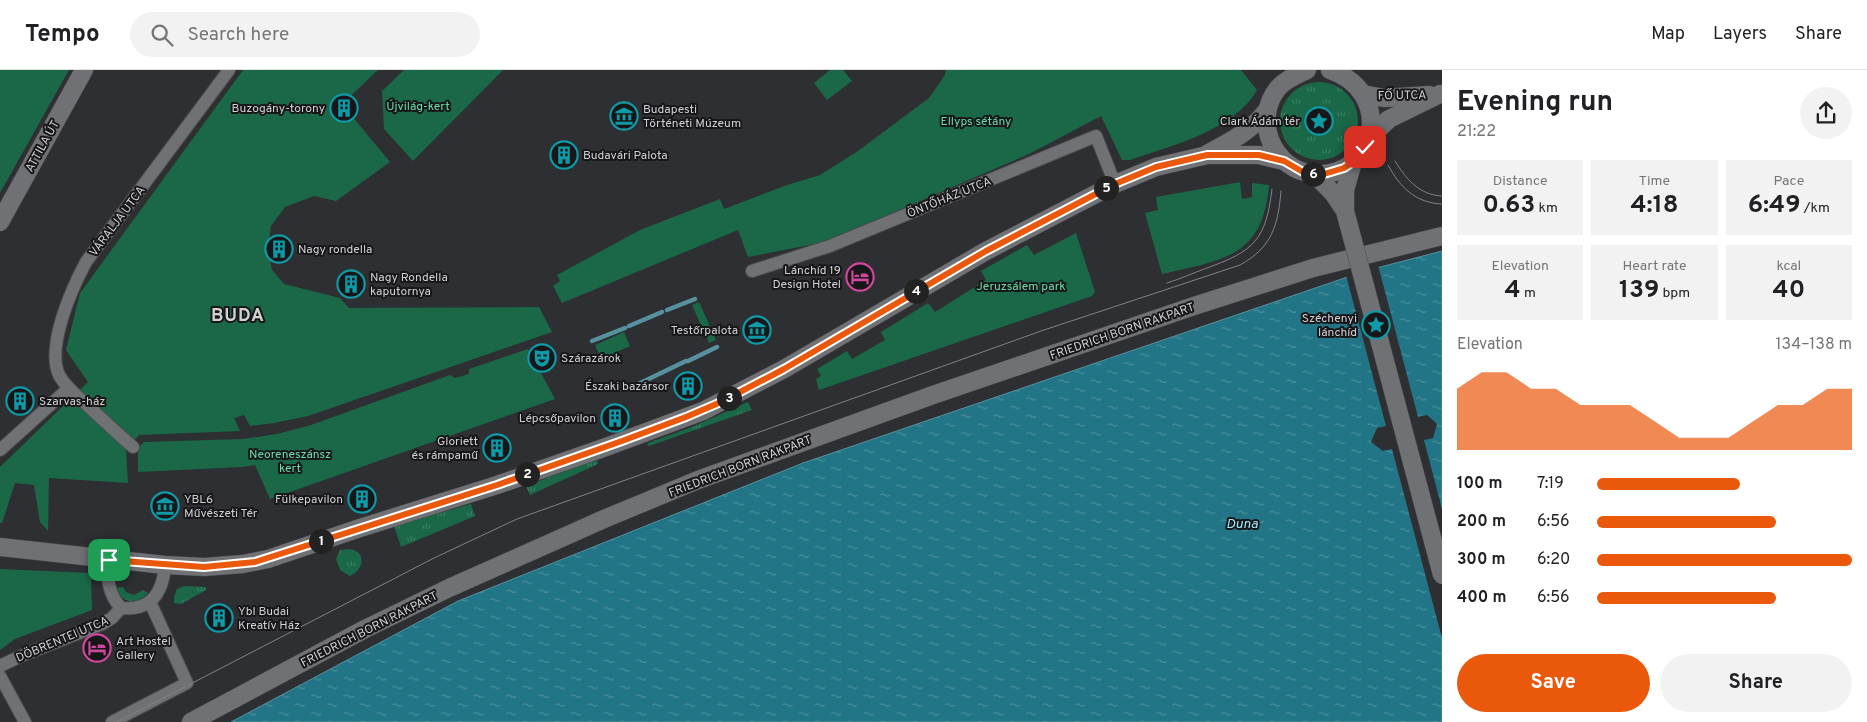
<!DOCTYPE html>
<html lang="en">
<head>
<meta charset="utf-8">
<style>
  :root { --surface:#fff; --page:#f2f2f2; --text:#202124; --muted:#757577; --line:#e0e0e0; --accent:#ea580c }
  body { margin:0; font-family:Overpass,sans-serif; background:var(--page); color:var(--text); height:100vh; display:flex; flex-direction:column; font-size:19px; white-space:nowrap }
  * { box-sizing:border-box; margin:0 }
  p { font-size:16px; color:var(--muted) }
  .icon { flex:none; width:28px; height:28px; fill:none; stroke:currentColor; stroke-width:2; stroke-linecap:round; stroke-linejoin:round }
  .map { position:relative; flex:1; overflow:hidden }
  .side { display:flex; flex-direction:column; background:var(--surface); width:425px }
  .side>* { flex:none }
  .pin { position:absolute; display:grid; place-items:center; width:42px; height:42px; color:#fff; margin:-21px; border-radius:10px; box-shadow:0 2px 8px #0006 }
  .km { position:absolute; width:25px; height:25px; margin:-12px; border-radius:50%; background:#222; color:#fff; font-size:14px; line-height:25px; text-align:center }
  .round { display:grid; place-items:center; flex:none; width:52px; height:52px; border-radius:26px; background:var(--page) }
  .headline { display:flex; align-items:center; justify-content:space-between; height:85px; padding:0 15px }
  h1 { font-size:28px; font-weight:700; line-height:38px }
  .figures { display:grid; grid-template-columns:repeat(3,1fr); gap:8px; height:85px; padding:5px 15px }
  .figures div { display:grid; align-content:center; border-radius:0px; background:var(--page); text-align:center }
  .figures b { font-size:25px; font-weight:700 }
  .figures small { font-size:14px; font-weight:400 }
  .figures p { font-size:14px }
  .chart { height:140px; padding:10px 15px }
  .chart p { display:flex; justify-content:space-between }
  .chart svg { width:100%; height:90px; margin-top:5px; fill:var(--accent); opacity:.7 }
  .cta { display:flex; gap:10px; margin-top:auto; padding:10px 15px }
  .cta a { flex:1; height:58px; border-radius:30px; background:var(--accent); color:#fff; font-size:20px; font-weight:700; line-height:58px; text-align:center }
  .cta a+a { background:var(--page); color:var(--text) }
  ul { padding:0 15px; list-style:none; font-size:16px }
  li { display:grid; grid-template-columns:80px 60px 1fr; align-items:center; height:38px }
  li i { height:12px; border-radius:6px; background:var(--accent) }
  header { display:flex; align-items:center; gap:30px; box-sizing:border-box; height:70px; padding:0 25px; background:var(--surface); border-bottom:1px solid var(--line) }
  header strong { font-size:24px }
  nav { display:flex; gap:28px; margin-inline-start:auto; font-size:18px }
  .search { width:350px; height:45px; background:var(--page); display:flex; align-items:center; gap:12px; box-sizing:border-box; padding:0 18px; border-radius:28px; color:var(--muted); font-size:19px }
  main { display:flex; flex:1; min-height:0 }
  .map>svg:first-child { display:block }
</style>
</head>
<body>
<header>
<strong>Tempo</strong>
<div class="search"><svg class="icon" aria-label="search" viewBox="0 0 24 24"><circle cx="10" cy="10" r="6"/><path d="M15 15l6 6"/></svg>Search here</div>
<nav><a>Map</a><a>Layers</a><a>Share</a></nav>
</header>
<main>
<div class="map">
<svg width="1442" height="652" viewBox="0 0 1442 652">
  <defs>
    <pattern id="grass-tufts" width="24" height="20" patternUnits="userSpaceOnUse" patternTransform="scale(1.25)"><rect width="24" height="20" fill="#1a6848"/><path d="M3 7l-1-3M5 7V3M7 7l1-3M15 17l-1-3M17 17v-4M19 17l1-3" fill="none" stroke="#3a7d62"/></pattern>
    <pattern id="water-ripples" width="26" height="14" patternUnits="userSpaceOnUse" patternTransform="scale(1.25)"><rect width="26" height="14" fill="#227586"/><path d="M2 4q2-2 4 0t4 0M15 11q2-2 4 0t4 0" fill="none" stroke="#4b8e9c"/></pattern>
  </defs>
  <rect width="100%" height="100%" fill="#2e2f32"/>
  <path fill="url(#grass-tufts)" d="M1280 51a39 39 0 1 1 78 0a39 39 0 1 1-78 0Z
    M748,332L752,340L649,376L647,375L648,373L692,357Z
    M597,389L598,394L530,425L526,416Z
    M471,434L475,446L401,477L394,456Z
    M350,479C367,482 364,500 350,506L340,500L336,489L340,480Z
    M184,516L205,517L206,518V520L181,534L174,533V527L177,519Z
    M123,517L126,522L134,525L143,520L148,523C136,535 123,534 115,518Z"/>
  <path fill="#1a6848" d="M0,0H69L0,123Z
    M243,0H378L342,34L390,92L336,131L314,126L285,137L271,156L268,179L272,200L284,214L340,228L349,238L539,237L552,262L308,346L274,353L250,356L244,345L234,348L240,361L139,365L126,380L128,413L49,408L48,461L40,452L34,415L15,413L2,453H0V397L88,312L66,280L80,223Z
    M404,0H503L413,91L384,59L382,21Z
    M830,0H843L852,11L827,30L814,13Z
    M946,0H1241L1257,20C1235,60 1171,76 1130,90H1122L1101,46L1029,84L825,172L748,187L738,160L562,233L553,216L560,211L557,205L640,160L720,129L724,139L787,115L820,105L858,81L929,28L945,5Z
    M1240,112L1242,129L1252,127V113L1269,115C1263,188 1222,190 1162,204L1145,143L1158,140L1156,127Z
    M1076,163L1095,222L1092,226L819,320L816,309L821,306L817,299L847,281L852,289L885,270L881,262L928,233L935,242L986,210L981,201L1027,175L1034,185Z
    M699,232L716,270L709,273L692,235Z
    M624,262L630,276L601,289L595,275Z
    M528,279L555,329L270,429L255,395L242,397L138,402V378L144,372L243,369L277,364L311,355L450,305L455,308L469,304V299Z
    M0,499L91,503L92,540L15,569L0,580Z"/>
  <path fill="url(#water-ripples)" stroke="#56919d" d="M1442,181V652H231L458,531L803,393L1365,201Z"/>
  <path fill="#2e2f32" d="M1378,195L1418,347L1427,345L1437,354L1433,368L1424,370L1442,439V568L1392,379L1383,381L1371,372L1377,358L1386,356L1346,205Z"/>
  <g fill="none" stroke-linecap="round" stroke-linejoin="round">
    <path stroke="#56919d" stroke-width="4.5" d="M667,240L695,229
      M629,256L662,242
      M592,271L625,258
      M688,291L717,277
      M634,316L686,291"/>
    <g stroke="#4b4b4e" stroke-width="14">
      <path id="street" d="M752,201L830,176L1096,66L1115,114
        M133,377C118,364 103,350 88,336C78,326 65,317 59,305C46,276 72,218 86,192L229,0
        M0,380L69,318
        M109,490C106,508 108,524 121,538C151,541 163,523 165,495
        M0,596L21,586L102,554L112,548L121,538
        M0,606L25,652
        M112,652L187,613L150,532"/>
    </g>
    <g stroke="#4b4b4e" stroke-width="19">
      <path id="secondary" d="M1307,0C1297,5 1286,9 1278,18C1252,50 1273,101 1315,104C1377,108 1395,22 1330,0
        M1363,24L1384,28L1429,25
        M1368,69L1389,49L1440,24
        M1207,84C1229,72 1252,61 1267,40
        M1314,104L1333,123L1345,141
        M1345,141V120L1353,92
        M0,152L84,0
        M0,477L165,495L204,497L243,494L268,489L360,458L497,415L606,377L703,341L784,299L986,181L1115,114L1156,97L1207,85H1259L1284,91
        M191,652L365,559L449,518L604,449L698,410L933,325L1194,236L1313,198L1442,166"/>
    </g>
    <use href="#street" stroke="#707174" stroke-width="12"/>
    <use href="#secondary" stroke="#707174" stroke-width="18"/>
    <path stroke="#818284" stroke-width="1" d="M1395,91C1406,109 1419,125 1442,126
      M1388,95C1400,117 1415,133 1442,134
      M1167,213C1180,209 1193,203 1207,198C1254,181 1266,170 1272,119
      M117,652L434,488L517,449L1041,261L1240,195C1272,177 1278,156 1281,121"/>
    <g stroke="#4b4b4e" stroke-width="19" stroke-linecap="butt">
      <path id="secondary-bridge" d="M1345,141L1442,505"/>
    </g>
    <use href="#secondary-bridge" stroke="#707174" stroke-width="18"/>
  </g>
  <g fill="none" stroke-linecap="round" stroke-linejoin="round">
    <g stroke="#fff" stroke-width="10">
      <path id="route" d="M109,490L204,497L255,492L497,415L622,371L686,347L721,332L784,299L986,181L1115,114L1156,97L1207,85H1259L1284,91L1303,102L1324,104L1344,98L1353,92L1365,77"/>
    </g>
    <use href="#route" stroke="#ea580c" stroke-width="6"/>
  </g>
  <defs>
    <g id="building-ring" transform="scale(1.4375)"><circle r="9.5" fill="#171719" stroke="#0f9aa8" stroke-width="1.5"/><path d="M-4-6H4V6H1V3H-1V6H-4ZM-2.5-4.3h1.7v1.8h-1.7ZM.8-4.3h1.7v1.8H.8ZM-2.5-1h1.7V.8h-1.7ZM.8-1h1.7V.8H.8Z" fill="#0f9aa8"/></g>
    <g id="museum-ring" transform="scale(1.4375)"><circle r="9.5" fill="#171719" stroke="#0f9aa8" stroke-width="1.5"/><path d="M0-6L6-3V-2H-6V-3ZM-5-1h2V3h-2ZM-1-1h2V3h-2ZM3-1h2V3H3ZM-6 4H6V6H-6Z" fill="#0f9aa8"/></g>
    <g id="sight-ring" transform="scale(1.4375)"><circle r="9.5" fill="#171719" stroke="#0f9aa8" stroke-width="1.5"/><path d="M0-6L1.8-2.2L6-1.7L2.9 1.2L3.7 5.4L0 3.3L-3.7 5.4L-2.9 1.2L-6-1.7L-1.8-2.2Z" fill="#0f9aa8"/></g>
    <g id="hotel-ring" transform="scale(1.4375)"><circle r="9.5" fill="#171719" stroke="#d1479c" stroke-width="1.5"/><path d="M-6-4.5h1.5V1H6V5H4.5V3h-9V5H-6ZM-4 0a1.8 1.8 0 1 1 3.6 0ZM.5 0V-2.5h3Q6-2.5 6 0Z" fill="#d1479c"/></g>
    <g id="theatre-ring" transform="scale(1.4375)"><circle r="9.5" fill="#171719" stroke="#0f9aa8" stroke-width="1.5"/><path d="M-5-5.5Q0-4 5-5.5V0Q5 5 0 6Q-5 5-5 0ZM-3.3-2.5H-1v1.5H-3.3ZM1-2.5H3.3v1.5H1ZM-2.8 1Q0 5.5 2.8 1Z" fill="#0f9aa8"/></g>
  </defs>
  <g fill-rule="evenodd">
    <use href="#building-ring" x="344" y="38"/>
    <use href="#museum-ring" x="624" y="46"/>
    <use href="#sight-ring" x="1319" y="51"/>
    <use href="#building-ring" x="564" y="85"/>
    <use href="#building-ring" x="279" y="179"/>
    <use href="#hotel-ring" x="860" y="207"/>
    <use href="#building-ring" x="351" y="214"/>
    <use href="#sight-ring" x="1376" y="255"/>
    <use href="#museum-ring" x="757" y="260"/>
    <use href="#theatre-ring" x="542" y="288"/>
    <use href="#building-ring" x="688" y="316"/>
    <use href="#building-ring" x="20" y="331"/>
    <use href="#building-ring" x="615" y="348"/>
    <use href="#building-ring" x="497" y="378"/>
    <use href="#building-ring" x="362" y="429"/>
    <use href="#museum-ring" x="165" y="436"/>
    <use href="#building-ring" x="219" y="548"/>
    <use href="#hotel-ring" x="97" y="578"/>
  </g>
  <g text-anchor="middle" stroke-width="4" stroke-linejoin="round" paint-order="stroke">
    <g font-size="12" fill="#d1d1d3" stroke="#171719">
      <text transform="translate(1402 25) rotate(-1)" y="4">FŐ UTCA</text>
      <text transform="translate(42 76) rotate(-61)" y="4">ATTILA ÚT</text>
      <text transform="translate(949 127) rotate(-22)" y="4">ÖNTŐHÁZ UTCA</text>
      <text transform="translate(117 151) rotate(-53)" y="4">VÁRALJA UTCA</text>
      <text transform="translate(1122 261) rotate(-19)" y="4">FRIEDRICH BORN RAKPART</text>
      <text transform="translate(740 396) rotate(-21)" y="4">FRIEDRICH BORN RAKPART</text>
      <text transform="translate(369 559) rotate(-27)" y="4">FRIEDRICH BORN RAKPART</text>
      <text transform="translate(62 569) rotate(-23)" y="4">DÖBRENTEI UTCA</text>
    </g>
    <g font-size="12" fill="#6adda8" stroke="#171719">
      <text x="418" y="40">Újvilág-kert</text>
      <text x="976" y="55">Ellyps sétány</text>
      <text x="1021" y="220">Jeruzsálem park</text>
      <text x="290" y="388">Neoreneszánsz<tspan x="290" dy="14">kert</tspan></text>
    </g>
    <g font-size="12" fill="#d1d1d3" stroke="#171719" text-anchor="end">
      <text x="325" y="42">Buzogány-torony</text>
      <text x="643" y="43" text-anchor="start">Budapesti<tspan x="643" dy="14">Történeti Múzeum</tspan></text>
      <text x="1300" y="55">Clark Ádám tér</text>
      <text x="583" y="89" text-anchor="start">Budavári Palota</text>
      <text x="298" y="183" text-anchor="start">Nagy rondella</text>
      <text x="841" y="204">Lánchíd 19<tspan x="841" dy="14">Design Hotel</tspan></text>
      <text x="370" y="211" text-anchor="start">Nagy Rondella<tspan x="370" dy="14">kaputornya</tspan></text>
      <text x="1357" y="252">Széchenyi<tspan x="1357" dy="14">lánchíd</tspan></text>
      <text x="738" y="264">Testőrpalota</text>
      <text x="561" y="292" text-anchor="start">Szárazárok</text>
      <text x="669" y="320">Északi bazársor</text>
      <text x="39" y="335" text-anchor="start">Szarvas-ház</text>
      <text x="596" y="352">Lépcsőpavilon</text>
      <text x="478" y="375">Gloriett<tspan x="478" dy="14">és rámpamű</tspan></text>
      <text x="184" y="433" text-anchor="start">YBL6<tspan x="184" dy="14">Művészeti Tér</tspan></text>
      <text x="343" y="433">Fülkepavilon</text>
      <text x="238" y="545" text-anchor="start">Ybl Budai<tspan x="238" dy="14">Kreatív Ház</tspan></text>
      <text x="116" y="575" text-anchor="start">Art Hostel<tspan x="116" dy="14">Gallery</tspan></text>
    </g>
    <g font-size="14" font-style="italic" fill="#9ce8fa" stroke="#171719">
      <text x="1242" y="458">Duna</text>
    </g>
    <g font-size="18" font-weight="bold" letter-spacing="1" fill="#d1d1d3" stroke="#171719">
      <text x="238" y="251">BUDA</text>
    </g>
  </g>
</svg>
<div class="pin" style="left:109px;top:490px;background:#1e9e55"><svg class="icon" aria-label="arrive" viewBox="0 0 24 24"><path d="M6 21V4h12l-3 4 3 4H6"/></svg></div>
<div class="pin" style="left:1365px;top:77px;background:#d93025"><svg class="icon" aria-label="check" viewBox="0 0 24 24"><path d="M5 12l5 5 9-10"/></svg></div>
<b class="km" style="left:321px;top:471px">1</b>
<b class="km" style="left:527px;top:404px">2</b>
<b class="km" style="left:729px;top:328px">3</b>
<b class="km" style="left:916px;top:221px">4</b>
<b class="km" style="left:1106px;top:118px">5</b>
<b class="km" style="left:1313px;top:104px">6</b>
</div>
<section class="side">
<div class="headline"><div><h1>Evening run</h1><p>21:22</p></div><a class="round"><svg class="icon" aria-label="share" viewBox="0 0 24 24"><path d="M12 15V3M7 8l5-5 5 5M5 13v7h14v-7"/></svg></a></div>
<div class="figures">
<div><p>Distance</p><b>0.63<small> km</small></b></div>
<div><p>Time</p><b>4:18</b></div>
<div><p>Pace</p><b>6:49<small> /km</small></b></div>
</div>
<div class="figures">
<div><p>Elevation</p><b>4<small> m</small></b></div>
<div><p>Heart rate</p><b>139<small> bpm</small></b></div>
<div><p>kcal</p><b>40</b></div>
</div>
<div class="chart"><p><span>Elevation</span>134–138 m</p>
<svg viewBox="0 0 160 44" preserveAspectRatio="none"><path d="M0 44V14L10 6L20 6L30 14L40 14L50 22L60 22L70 22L80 30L90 38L100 38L110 38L120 30L130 22L140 22L150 14L160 14V44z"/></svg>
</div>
<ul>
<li><b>100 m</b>7:19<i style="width:56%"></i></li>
<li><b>200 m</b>6:56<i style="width:70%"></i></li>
<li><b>300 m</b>6:20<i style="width:100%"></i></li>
<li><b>400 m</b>6:56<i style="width:70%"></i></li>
</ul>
<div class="cta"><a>Save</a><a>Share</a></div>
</section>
</main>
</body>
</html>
